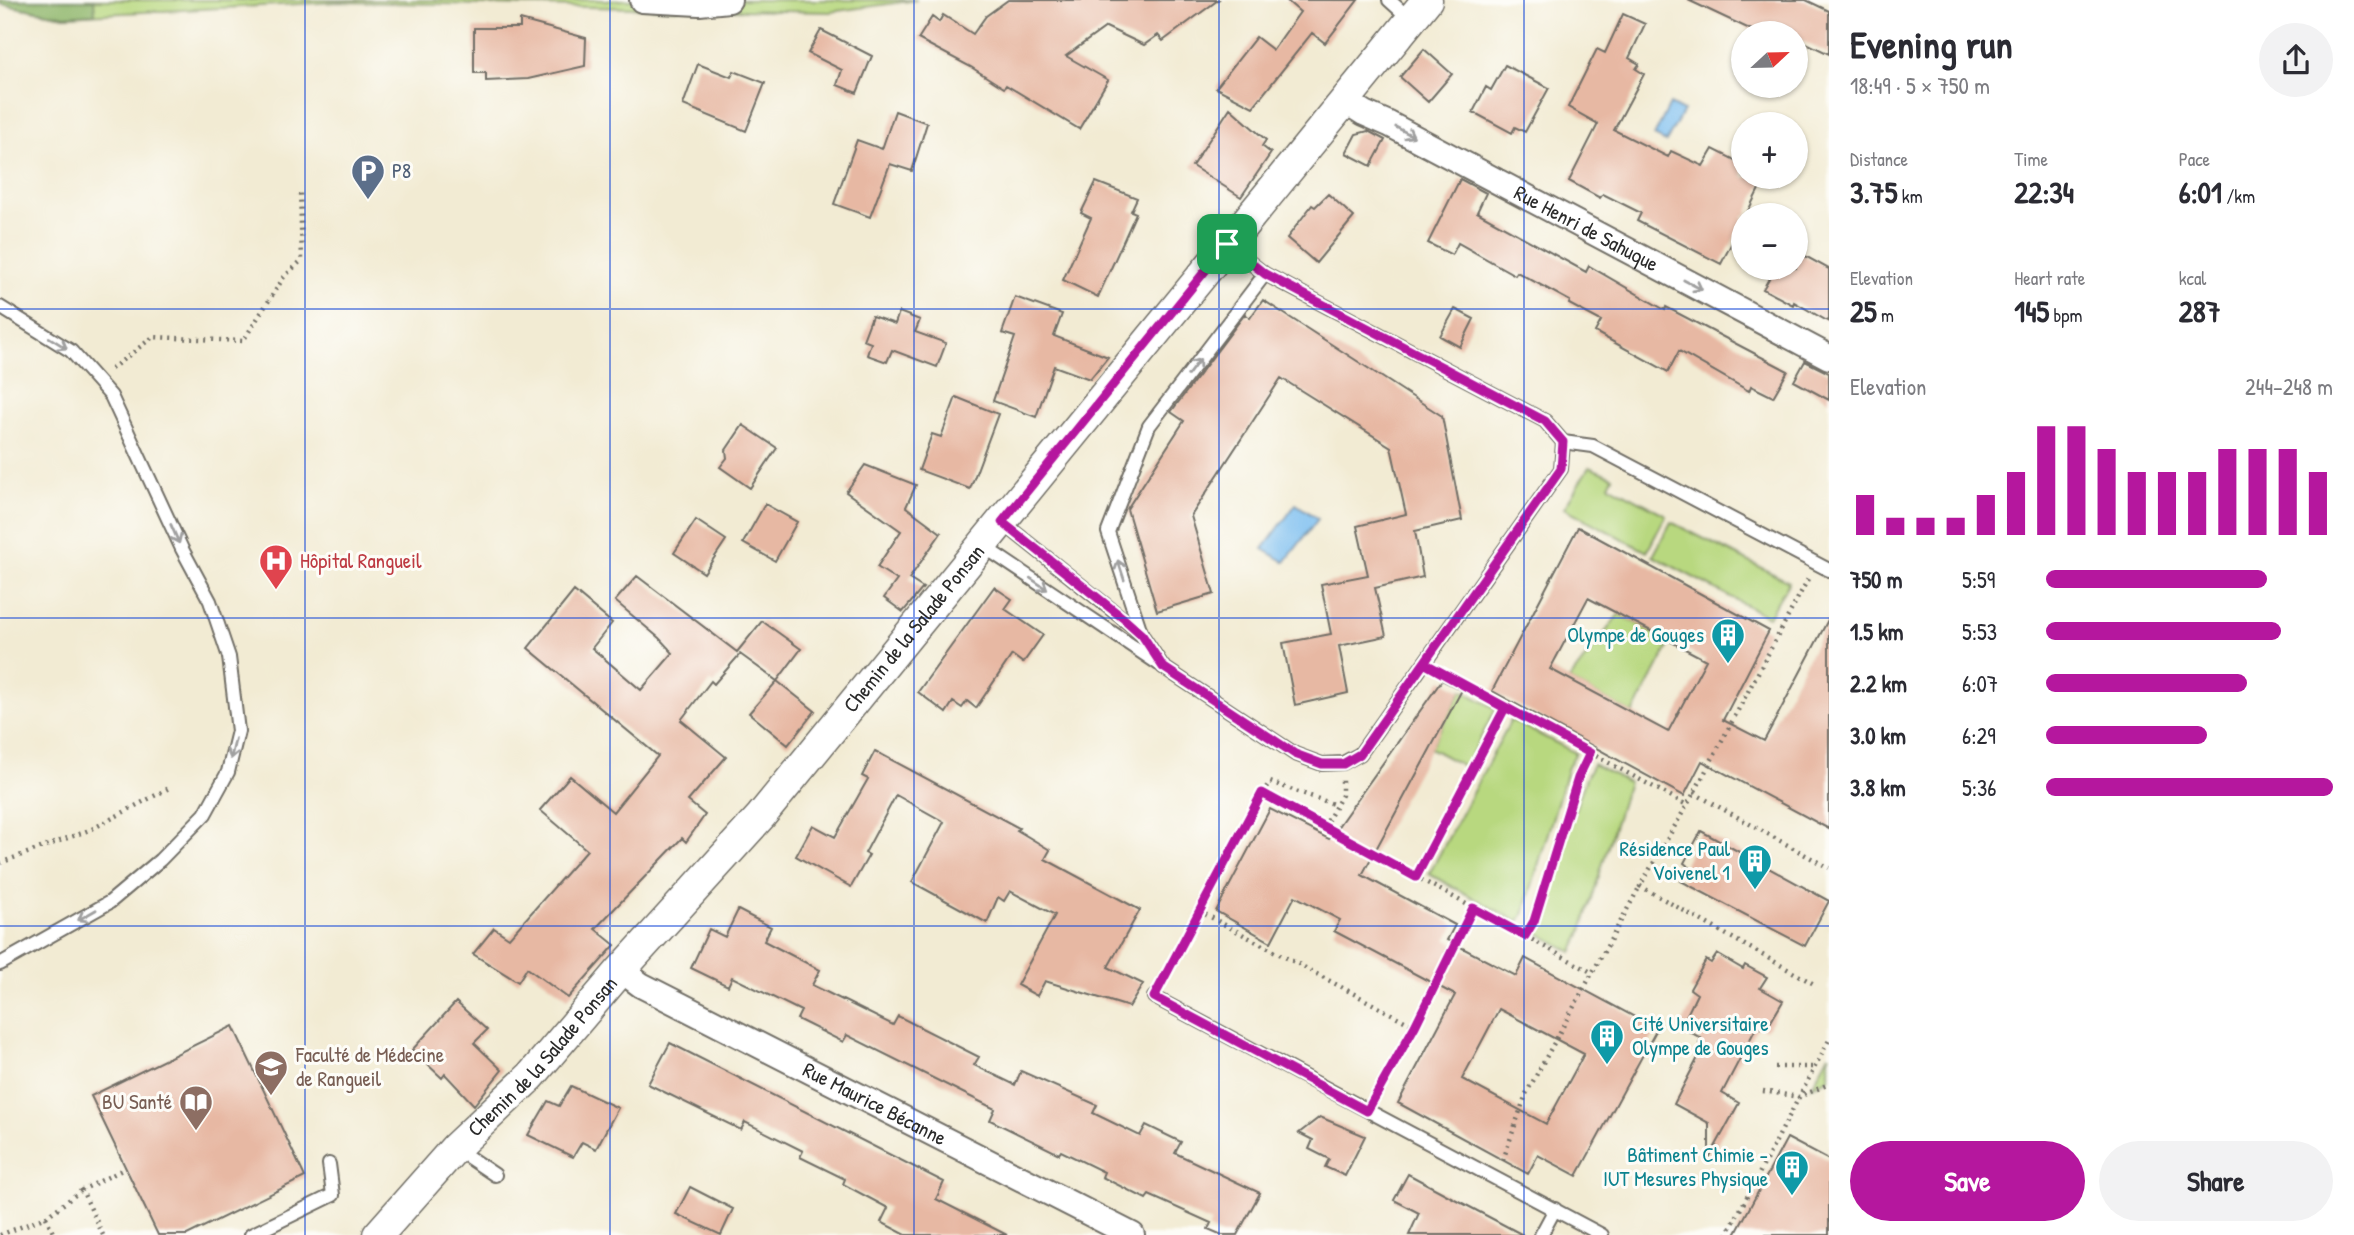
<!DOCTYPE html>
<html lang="en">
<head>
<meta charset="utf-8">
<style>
  :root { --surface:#fff; --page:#f2f2f3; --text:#2b2b33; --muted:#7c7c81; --accent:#b5179e }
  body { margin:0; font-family:"Patrick Hand",sans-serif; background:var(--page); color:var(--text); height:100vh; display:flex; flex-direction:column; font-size:26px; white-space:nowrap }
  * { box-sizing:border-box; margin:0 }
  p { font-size:23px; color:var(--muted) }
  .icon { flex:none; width:38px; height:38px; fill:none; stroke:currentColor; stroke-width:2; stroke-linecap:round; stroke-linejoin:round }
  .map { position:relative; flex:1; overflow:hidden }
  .panel { display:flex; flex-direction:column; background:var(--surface); width:525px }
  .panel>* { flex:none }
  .needle { width:46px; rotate:68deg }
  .buttons { position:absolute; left:1731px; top:21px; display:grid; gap:14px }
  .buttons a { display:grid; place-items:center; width:77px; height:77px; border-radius:50%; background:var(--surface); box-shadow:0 2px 5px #0004; font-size:35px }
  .pin { position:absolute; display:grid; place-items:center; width:60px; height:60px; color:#fff; margin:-30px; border-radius:14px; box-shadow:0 4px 10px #0006 }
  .round { display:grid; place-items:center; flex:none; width:74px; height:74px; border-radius:37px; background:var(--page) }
  .summary { display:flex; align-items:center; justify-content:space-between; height:119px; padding:0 21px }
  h1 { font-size:38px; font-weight:700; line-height:52px }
  .figures { display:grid; grid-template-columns:repeat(3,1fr); gap:10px; height:119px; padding:7px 21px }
  .figures div { display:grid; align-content:center }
  .figures b { font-size:30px; font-weight:700 }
  .figures small { font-size:19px; font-weight:400 }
  .figures p { font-size:19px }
  .chart { height:196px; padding:14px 21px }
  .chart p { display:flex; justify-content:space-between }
  .chart svg { width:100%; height:126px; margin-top:7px; stroke:var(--accent); stroke-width:6 }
  .primary-button { display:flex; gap:14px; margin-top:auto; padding:14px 21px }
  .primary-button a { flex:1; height:80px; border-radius:42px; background:var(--accent); color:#fff; font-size:28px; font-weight:700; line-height:80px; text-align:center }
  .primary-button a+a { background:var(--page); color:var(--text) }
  ul { padding:0 21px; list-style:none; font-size:23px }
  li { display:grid; grid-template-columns:112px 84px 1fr; align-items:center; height:52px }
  li i { height:18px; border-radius:9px; background:var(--accent) }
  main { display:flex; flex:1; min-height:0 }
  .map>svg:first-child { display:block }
</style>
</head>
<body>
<main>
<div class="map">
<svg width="1829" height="1235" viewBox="0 0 1829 1235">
  <rect width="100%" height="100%" fill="#fdfcf7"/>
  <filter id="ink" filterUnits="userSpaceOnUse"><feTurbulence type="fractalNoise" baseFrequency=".0143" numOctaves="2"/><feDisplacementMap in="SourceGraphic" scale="14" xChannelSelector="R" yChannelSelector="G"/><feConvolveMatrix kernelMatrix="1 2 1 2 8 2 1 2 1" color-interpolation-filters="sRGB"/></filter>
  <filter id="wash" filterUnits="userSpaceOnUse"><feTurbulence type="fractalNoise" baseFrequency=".00686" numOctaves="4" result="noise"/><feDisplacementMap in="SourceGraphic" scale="28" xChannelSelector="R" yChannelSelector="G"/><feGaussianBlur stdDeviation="1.57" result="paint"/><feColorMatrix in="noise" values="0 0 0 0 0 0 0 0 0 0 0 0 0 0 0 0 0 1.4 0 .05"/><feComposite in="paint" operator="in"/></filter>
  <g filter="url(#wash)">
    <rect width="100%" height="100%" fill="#f2ebd3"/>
    <path fill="#b8d87f" stroke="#728255" stroke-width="2" d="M0,0H917L830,12L339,2L65,16L0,4Z
      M1589,467L1613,477L1609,485L1666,515L1647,552L1564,508Z
      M1671,522L1789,582L1768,617L1653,556Z
      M1619,614L1671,642L1633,714L1569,680Z
      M1462,690L1496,709L1465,767L1430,748Z
      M1511,720L1576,753L1568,767L1523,915L1518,922L1429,874Z
      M1593,764L1628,782L1580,937L1572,952L1533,930L1586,778Z
      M1829,1054V1078L1812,1086Z"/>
    <path fill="#92b86e" stroke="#5e724c" stroke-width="2" d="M0,0H94L95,14L65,16L0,4Z"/>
    <path fill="#7abef0" stroke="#52748e" stroke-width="2" d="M1670,104L1683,111L1666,142L1654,136Z
      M1296,504L1318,519L1285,562L1263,549Z"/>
    <g id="blocks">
      <path fill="#e7b8a3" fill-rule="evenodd" d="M1008,0H1218L1163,41L1158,35L1144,45L1106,27L1066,56L1108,80L1079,129L1006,85L1004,88L971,67L918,39L932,17L939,22L943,15L973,34L986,16Z
        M1286,0H1358L1325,43L1312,33L1253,107L1216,88L1256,37L1273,50L1300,12Z
        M1688,0H1806L1829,11V54L1796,38V33H1758Z
        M1623,14L1645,24L1629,58L1639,64L1636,69L1644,74L1614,130L1668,157L1671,151L1703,166L1713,149L1743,164V177H1765L1746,215H1743V221L1721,264L1637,221L1641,213L1603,194L1600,198L1569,181L1598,124L1568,107L1597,49L1605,53Z
        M520,20L586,38L585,66L528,79L486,81V73H474V28H520Z
        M821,30L872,56L857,93L837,85L842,70L808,53Z
        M1424,49L1452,74L1428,102L1400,77Z
        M698,64L731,77L734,71L765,83L746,131L683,105Z
        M1505,65L1549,88L1525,132L1515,127L1512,133L1473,112L1486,87L1491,90Z
        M1230,108L1266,140L1262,146L1271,153L1241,197L1192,166Z
        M895,111L927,123L912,171L890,164L870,217L834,204L857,140L882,149Z
        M1368,131L1385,140L1371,166L1346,153L1356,134Z
        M1460,179L1486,193L1477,212L1586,272L1589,266L1665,310L1666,307L1788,371L1773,397L1751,386L1749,391L1679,351L1668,372L1595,332L1601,321L1569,304L1570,301L1517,272L1515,275L1458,243L1452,255L1428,243Z
        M1096,182L1137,198L1131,211L1136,213L1098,297L1063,280L1091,218L1081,213Z
        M1328,194L1354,217L1316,263L1287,238L1312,205L1315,207Z
        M1796,251L1829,269V322L1794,302L1793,305L1763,289L1775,268H1796Z
        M1015,297L1062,314L1054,336L1108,357L1090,379L1054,366L1036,417L993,401L1015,337L1002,333Z
        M1263,300L1442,416L1462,520L1415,531L1423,577L1375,588L1386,636L1339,646L1348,693L1295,705L1283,643L1331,634L1321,584L1368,575L1357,526L1406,514L1391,447L1281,378L1191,516L1214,594L1157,611L1127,509L1184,421L1171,412L1245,314L1250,318Z
        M1455,309L1474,319L1460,347L1440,336Z
        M899,312L920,320L915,332L946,343L937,367L892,350L887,362L867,355L871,343L863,340L872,316L895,324Z
        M1805,361L1829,373V400L1794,381Z
        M956,397L998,414L970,489L919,470L932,434L941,437Z
        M743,425L777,448L750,488L720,467L727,458L726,450Z
        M865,465L916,485L906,507L941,533L909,579L923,588L903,612L884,598L897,580L877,567L901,531L846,492Z
        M765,504L797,522L775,561L743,543Z
        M696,520L726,540L704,573L674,553Z
        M1578,527L1769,631L1723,720L1764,741L1829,618V829L1702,761L1684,796L1492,691ZM1588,598L1706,660L1668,732L1550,669Z
        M637,576L737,652L762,621L801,649L777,681L740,654L714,684L711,681L681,720L726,757L688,801L705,815L686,842L682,838L595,929L615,945L568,998L527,968L518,982L473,954L494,928L509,938L587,850L540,810L570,776L613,812L658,756L528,648L574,591L612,623L592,648L641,690L673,653L659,638L615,601Z
        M994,587L1012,599L1005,609L1043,635L1023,663L1012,655L976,708L967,701L962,708L953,702L946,713L918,692Z
        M1442,680L1462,690L1362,875L1455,925L1447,940L1516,976L1525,958L1657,1029L1577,1176L1538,1155L1528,1174L1398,1103L1455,995L1334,931L1340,920L1295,896L1271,942L1216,911L1270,809L1329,839ZM1499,1009L1584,1054L1546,1124L1462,1079Z
        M777,681L815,711L788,745L749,713Z
        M875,751L1019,828L1017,830L1050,850L1045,859L1140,910L1108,967L1143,984L1129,1007L1045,981L1037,996L1017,985L1055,915L1010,891L1004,901L998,897L987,923L912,882L944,822L896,795L865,853L869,855L851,887L796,856L813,825L835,837L868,779L862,776Z
        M1701,831L1829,901L1805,946L1681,881L1689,867L1684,863Z
        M738,910L771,927L764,941L820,970L812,985L893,1025L898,1016L979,1057L974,1065L1015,1085L1021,1071L1097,1105L1093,1113L1140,1136L1146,1125L1181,1142L1175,1153L1260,1193L1237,1235H1222L1208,1229L1211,1223L1149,1195L1146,1199L1102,1177L1104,1172L1061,1151L1059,1154L990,1120L995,1109L847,1035L843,1042L797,1019L801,1011L732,977L728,986L691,968L709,929L725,937Z
        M1717,954L1743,969L1745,965L1767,977L1760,988L1783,1001L1766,1030L1757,1026L1722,1093L1739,1103L1709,1158V1123L1674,1104L1704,1046L1699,1043L1701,1038L1681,1027L1697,994L1690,989L1706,960L1711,963Z
        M456,1002L487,1030L474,1043L502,1070L474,1105L445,1074L442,1078L412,1050Z
        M233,1026L305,1177L187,1235H158L91,1096Z
        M670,1043L944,1182L936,1199L1007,1235H906L881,1222L888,1208L843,1184L845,1179L800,1157L803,1151L745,1122L741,1130L648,1084Z
        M571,1086L618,1108L596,1149L582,1142L573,1157L528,1135L548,1101L559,1106Z
        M1320,1117L1365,1136L1345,1176L1325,1167L1329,1159L1309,1149L1313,1140L1299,1133Z
        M1787,1138L1829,1160V1235H1735Z
        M1408,1174L1449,1196L1523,1235H1409L1419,1213L1394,1200Z
        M690,1187L733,1209L721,1235L676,1214Z"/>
    </g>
  </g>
  <g filter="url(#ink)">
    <use href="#blocks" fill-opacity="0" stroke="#716e66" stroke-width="2"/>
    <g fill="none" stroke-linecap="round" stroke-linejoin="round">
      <g stroke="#716e66" stroke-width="16">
        <path id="service" d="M1389,0L1411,20
          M1227,245L1265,274L1545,421L1563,442L1561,469L1360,754L1343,763L1322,764L1295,754L1163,667L1142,635L1108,532L1149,426L1265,274
          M0,307L71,351L111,396L182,549L210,601L229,657L238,731L228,772L205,814L160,860L110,902L0,964
          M1563,442L1593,446L1829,570
          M1002,522L1142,634
          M983,546L1159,664
          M1154,997L1602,1235
          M455,1148L495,1175
          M251,1235L333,1195L329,1164
          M1541,1235L1555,1209"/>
      </g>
      <g stroke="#716e66" stroke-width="28">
        <g id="minor">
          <path d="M642,0L699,3L729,0"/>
          <path id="s1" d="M1345,101L1364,113L1389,124L1829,357"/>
          <path id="s2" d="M621,970L641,985L1132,1235"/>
        </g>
      </g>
      <g stroke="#716e66" stroke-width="33">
        <g id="tertiary">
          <path id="s3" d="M378,1235L455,1148L531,1076L621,970L761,816L1427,0"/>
        </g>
      </g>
      <path stroke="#716e66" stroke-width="4.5" stroke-dasharray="2 5" stroke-linecap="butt" d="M111,369L153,337L243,341L284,277L302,260L300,189
        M1808,579L1694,793L1640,886L1814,984
        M1442,673L1687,805
        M1262,793L1270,782L1336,805
        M1694,793L1829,868
        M1324,827L1342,795V780
        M0,863L92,829L171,787
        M1416,877L1505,708
        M1199,911L1414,1026
        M1525,936L1534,921L1578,778L1590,753
        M1163,979L1262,793L1593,973
        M1775,1067H1814
        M1763,1091L1799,1097L1829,1084
        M1377,1094L1414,1026L1473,908
        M1503,1160L1526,1094L1640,886
        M1829,1160V1159
        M46,1217L54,1235
        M0,1235L46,1217L82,1190
        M103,1235L82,1190L126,1168
        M1727,1235L1829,1040"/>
      <use href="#service" stroke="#fff" stroke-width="12"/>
      <use href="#minor" stroke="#fff" stroke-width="24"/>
      <use href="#tertiary" stroke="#fff" stroke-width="30"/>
    </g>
    <defs><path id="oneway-shaft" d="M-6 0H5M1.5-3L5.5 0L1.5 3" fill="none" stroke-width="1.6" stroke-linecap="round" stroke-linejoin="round" transform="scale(1.75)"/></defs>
    <g stroke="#a0a0a0">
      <use href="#oneway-shaft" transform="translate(1405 132) rotate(28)"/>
      <use href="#oneway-shaft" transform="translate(1693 285) rotate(28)"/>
      <use href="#oneway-shaft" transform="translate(58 343) rotate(32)"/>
      <use href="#oneway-shaft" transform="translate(1194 367) rotate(-53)"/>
      <use href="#oneway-shaft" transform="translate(175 534) rotate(66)"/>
      <use href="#oneway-shaft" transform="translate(1121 570) rotate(-108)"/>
      <use href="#oneway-shaft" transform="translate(1039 584) rotate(34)"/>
      <use href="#oneway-shaft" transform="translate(233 749) rotate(103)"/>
      <use href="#oneway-shaft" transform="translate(87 915) rotate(150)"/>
    </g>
  </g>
  <g fill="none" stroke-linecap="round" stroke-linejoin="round" filter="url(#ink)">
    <g stroke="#fff" stroke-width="14">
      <path id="route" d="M1227,244L1265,274L1545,421L1563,442L1561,469L1424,663L1505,708L1416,877L1262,793L1154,997L1367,1111L1415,1026L1473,908L1525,936L1534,921L1578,778L1590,753L1424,663L1360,754L1343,764H1322L1295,754L1163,667L1142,635L1123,618L1002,522L1227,244"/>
    </g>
    <use href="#route" stroke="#b5179e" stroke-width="9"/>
  </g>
  <path fill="none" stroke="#1d4ed8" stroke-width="2" stroke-opacity="0.55" d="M305,0V1235M610,0V1235M914,0V1235M1219,0V1235M1524,0V1235M0,309H1829M0,618H1829M0,926H1829"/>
  <defs>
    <g id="parking-pin" transform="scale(1.75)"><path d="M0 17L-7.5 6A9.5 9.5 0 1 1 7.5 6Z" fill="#5c6f8a" stroke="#fdfcf7"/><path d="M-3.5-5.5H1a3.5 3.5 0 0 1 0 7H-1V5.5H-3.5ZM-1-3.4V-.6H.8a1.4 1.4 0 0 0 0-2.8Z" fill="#fff"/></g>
    <g id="hospital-pin" transform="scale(1.75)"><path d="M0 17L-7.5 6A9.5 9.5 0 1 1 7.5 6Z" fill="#e0444e" stroke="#fdfcf7"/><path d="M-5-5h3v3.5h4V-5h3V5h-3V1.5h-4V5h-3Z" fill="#fff"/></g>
    <g id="building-pin" transform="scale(1.75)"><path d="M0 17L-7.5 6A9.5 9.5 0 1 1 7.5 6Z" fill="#0f9aa8" stroke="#fdfcf7"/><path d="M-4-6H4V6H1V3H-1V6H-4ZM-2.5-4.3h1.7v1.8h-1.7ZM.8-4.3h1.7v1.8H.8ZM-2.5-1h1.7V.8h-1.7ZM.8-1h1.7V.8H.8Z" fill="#fff"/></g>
    <g id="university-pin" transform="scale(1.75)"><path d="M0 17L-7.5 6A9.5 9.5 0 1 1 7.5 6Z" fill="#8d6e63" stroke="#fdfcf7"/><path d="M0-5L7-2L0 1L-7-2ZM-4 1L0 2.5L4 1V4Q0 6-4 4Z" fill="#fff"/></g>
    <g id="library-pin" transform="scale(1.75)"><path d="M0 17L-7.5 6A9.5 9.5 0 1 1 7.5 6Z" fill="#8d6e63" stroke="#fdfcf7"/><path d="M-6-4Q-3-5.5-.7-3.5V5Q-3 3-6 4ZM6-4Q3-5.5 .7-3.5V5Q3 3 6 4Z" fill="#fff"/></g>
  </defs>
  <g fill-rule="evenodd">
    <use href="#parking-pin" x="368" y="171"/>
    <use href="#hospital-pin" x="276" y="561"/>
    <use href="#building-pin" x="1728" y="635"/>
    <use href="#building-pin" x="1755" y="861"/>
    <use href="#building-pin" x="1607" y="1036"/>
    <use href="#university-pin" x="271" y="1067"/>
    <use href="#library-pin" x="196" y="1102"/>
    <use href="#building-pin" x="1792" y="1167"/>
  </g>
  <g text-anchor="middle" stroke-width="6" stroke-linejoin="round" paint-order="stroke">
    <g font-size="21" fill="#4e5e75" stroke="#fdfcf7" text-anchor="start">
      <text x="392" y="178">P8</text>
    </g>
    <g font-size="21" fill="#2b2b2b" stroke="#fdfcf7">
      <text dy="7" stroke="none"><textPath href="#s1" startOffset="273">Rue Henri de Sahuque</textPath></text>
      <text dy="7" stroke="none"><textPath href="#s3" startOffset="810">Chemin de la Salade Ponsan</textPath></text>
      <text dy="7" stroke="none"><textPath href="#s3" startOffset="243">Chemin de la Salade Ponsan</textPath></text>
      <text dy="7" stroke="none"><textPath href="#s2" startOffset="287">Rue Maurice Bécanne</textPath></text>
    </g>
    <g font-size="21" fill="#be3a42" stroke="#fdfcf7" text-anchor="start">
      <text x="300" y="568">Hôpital Rangueil</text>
    </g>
    <g font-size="21" fill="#0d838f" stroke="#fdfcf7" text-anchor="end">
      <text x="1704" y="642">Olympe de Gouges</text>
      <text x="1730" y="856">Résidence Paul<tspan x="1730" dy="24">Voivenel 1</tspan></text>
      <text x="1632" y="1031" text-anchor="start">Cité Universitaire<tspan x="1632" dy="24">Olympe de Gouges</tspan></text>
      <text x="1768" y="1162">Bâtiment Chimie -<tspan x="1768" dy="24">IUT Mesures Physique</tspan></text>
    </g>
    <g font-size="21" fill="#785e54" stroke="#fdfcf7" text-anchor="start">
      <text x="296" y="1062">Faculté de Médecine<tspan x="296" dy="24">de Rangueil</tspan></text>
      <text x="172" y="1109" text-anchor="end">BU Santé</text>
    </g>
  </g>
</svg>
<div class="buttons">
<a><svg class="needle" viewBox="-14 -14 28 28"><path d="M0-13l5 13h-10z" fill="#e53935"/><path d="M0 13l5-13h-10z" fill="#7c7c81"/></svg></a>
<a>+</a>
<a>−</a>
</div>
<div class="pin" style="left:1227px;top:244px;background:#1e9e55"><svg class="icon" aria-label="arrive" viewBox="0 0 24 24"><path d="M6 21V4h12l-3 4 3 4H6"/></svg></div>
</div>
<section class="panel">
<div class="summary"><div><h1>Evening run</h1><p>18:49 · 5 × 750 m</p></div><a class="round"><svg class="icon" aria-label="share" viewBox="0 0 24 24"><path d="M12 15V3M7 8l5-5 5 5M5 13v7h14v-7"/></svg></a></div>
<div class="figures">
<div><p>Distance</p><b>3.75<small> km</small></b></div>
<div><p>Time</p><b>22:34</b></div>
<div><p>Pace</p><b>6:01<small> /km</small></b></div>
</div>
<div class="figures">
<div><p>Elevation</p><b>25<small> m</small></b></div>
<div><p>Heart rate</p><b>145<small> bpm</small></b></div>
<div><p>kcal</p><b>287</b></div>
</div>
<div class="chart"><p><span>Elevation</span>244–248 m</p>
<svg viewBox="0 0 160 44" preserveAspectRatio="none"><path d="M5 44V30M15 44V38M25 44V38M35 44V38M45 44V30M55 44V22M65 44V6M75 44V6M85 44V14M95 44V22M105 44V22M115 44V22M125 44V14M135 44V14M145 44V14M155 44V22"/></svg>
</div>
<ul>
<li><b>750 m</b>5:59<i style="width:77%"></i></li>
<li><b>1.5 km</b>5:53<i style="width:82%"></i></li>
<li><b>2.2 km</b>6:07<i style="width:70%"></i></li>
<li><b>3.0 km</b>6:29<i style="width:56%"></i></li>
<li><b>3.8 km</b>5:36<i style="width:100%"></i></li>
</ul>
<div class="primary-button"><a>Save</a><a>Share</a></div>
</section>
</main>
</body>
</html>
